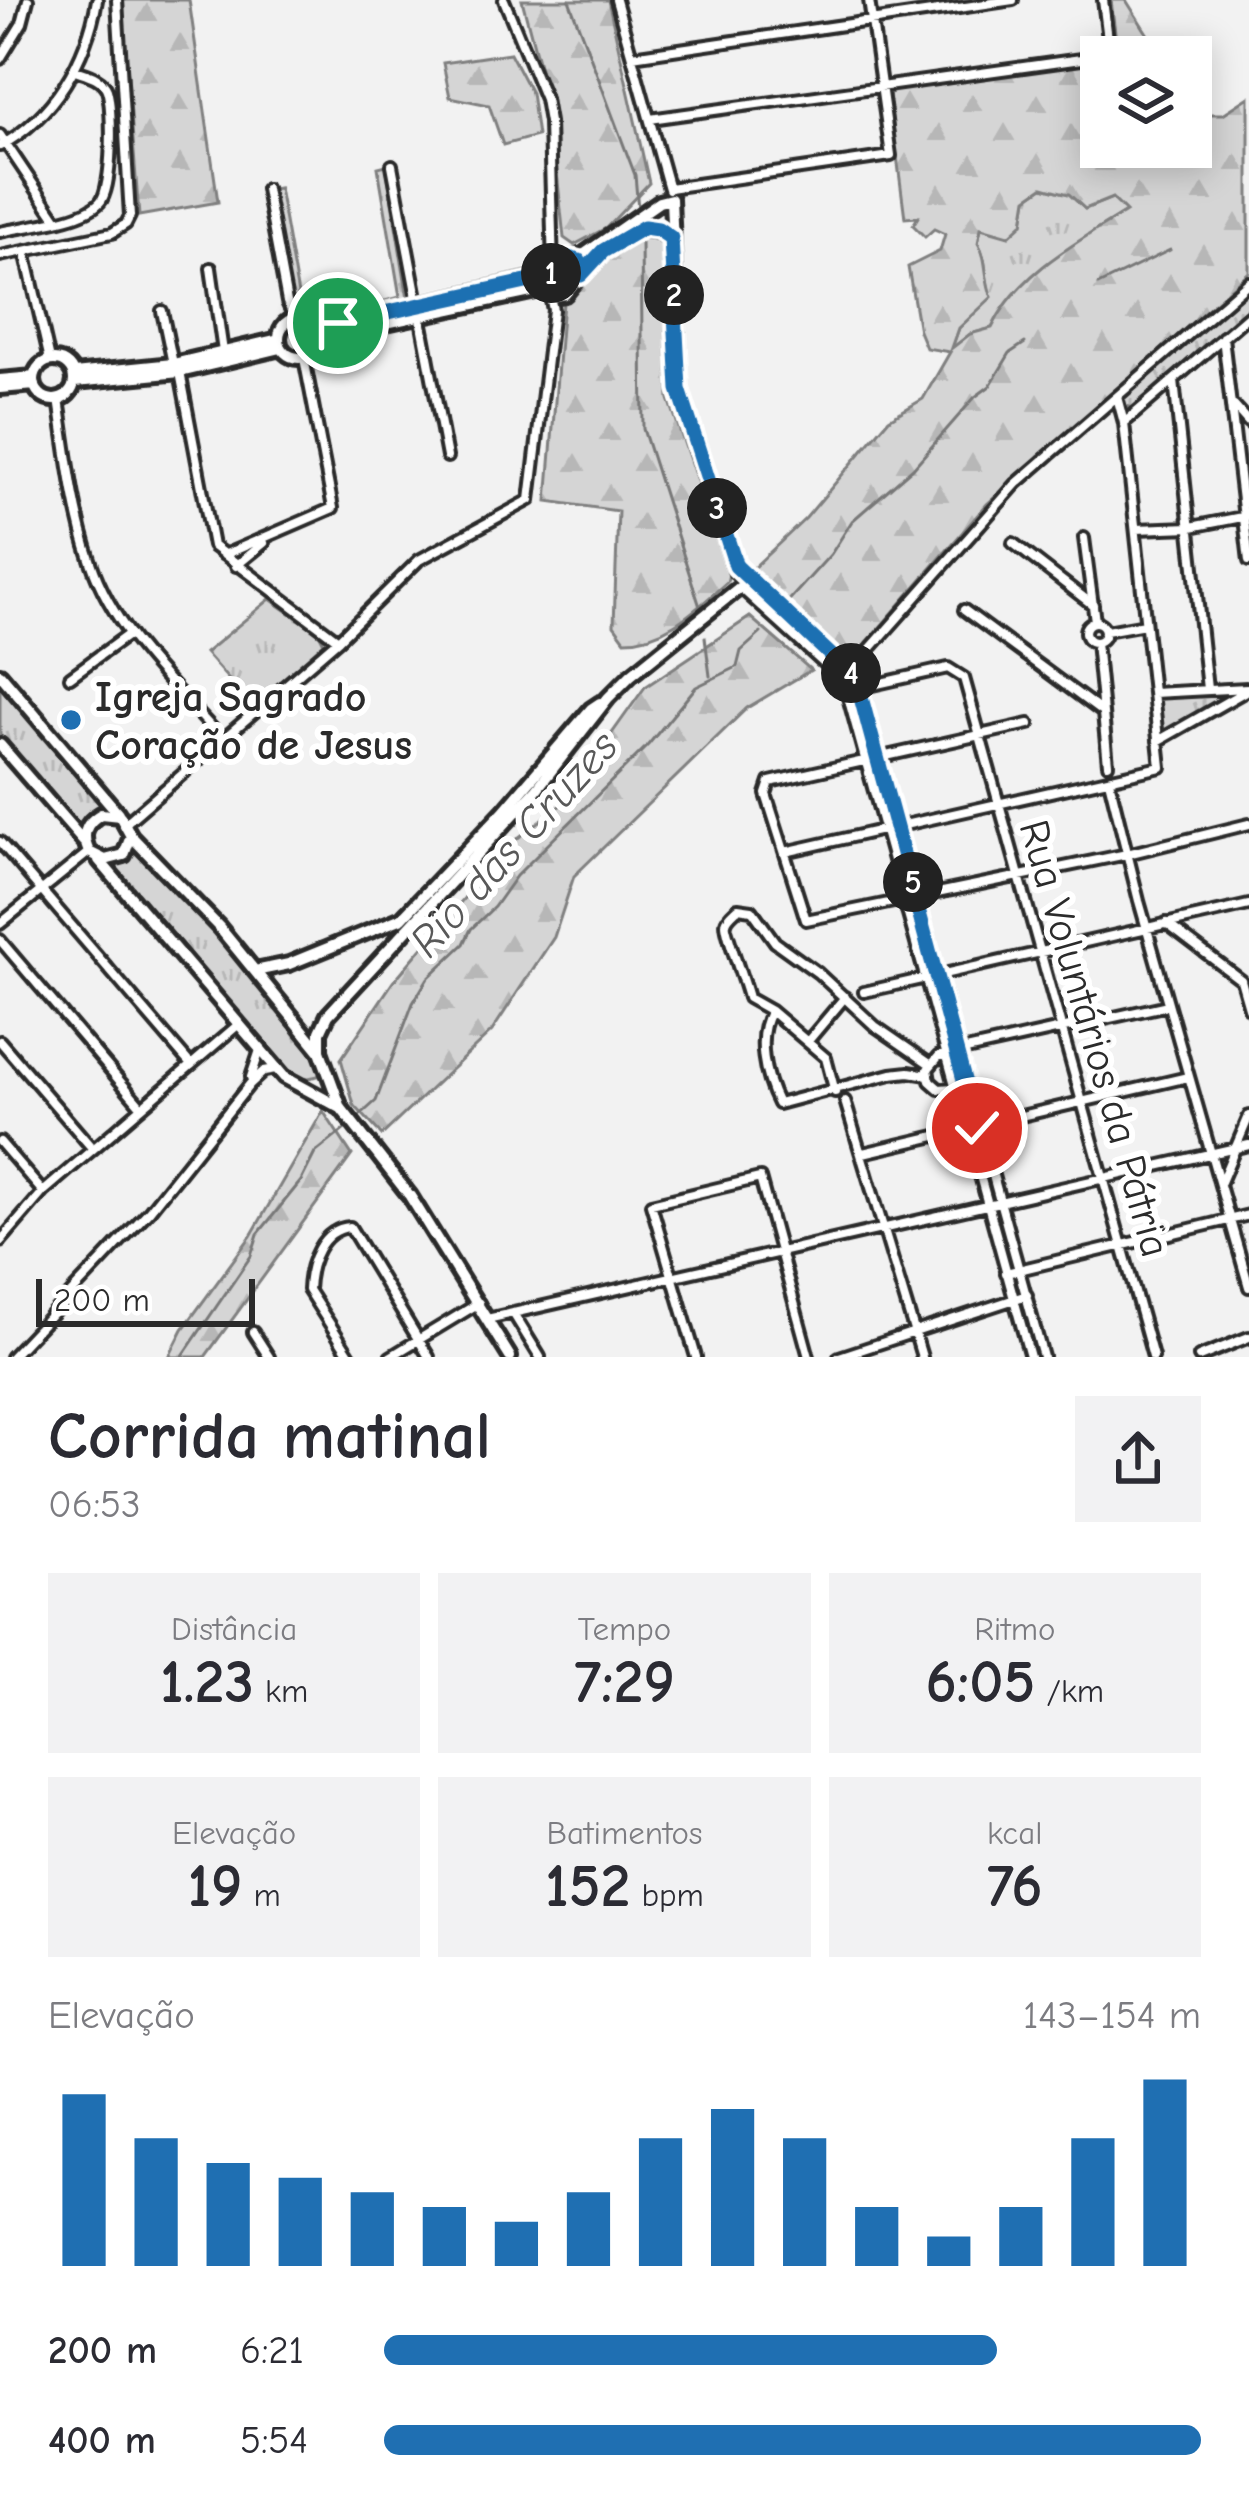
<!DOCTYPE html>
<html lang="pt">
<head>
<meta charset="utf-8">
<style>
  :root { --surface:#fff; --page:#f2f2f3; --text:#2b2b33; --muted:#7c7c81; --accent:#1f6fb2 }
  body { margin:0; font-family:"Comic Neue",sans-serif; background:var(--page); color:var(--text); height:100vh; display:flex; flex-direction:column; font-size:45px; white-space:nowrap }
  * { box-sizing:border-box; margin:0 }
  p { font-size:39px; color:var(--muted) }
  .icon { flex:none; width:66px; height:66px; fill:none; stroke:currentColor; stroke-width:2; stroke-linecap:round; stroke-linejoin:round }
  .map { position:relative; height:1357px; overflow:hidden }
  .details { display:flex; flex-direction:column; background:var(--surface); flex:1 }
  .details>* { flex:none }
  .buttons { position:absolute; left:1080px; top:36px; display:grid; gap:24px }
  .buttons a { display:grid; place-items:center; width:132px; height:132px; border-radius:0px; background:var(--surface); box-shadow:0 6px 30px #0003; font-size:60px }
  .scale { position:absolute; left:36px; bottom:30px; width:219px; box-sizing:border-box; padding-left:12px; border:6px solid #2b2b2b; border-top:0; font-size:33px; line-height:42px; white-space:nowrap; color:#2b2b2b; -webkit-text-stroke:9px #fff; paint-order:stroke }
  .pin { position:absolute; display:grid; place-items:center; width:102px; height:102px; color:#fff; margin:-51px; border:6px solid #fff; border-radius:50%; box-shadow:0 3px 12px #0007 }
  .km { position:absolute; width:60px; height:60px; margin:-30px; border-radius:50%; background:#222; color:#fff; font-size:33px; line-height:60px; text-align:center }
  .round { display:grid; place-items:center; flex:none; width:126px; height:126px; border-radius:0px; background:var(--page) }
  .summary { display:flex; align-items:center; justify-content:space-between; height:204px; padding:0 48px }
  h1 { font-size:66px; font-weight:700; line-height:90px }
  .figures { display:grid; grid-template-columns:repeat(3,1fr); gap:18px; height:204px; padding:12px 48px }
  .figures div { display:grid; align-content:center; border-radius:0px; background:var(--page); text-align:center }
  .figures b { font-size:60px; font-weight:700 }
  .figures small { font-size:33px; font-weight:400 }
  .figures p { font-size:33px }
  .chart { height:336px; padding:24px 48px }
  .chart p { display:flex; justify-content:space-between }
  .chart svg { width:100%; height:216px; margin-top:12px; stroke:var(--accent); stroke-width:6 }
  ul { padding:0 48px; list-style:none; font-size:39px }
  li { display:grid; grid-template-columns:192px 144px 1fr; align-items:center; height:90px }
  li i { height:30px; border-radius:15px; background:var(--accent) }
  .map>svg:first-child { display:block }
</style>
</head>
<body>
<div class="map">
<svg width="1249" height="1357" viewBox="0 0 1249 1357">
  <defs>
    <pattern id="grass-tufts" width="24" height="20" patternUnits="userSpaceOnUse" patternTransform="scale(3)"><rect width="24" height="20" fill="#d5d5d5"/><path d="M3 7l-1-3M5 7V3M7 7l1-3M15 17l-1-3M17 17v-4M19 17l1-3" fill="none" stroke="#b7b7b7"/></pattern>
    <pattern id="forest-firs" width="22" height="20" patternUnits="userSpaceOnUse" patternTransform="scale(3)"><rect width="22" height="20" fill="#d5d5d5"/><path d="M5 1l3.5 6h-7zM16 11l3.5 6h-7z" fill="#b7b7b7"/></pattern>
  </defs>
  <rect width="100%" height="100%" fill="#f2f2f2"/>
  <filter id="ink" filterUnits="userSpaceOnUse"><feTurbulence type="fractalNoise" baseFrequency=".00833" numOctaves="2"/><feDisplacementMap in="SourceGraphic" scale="24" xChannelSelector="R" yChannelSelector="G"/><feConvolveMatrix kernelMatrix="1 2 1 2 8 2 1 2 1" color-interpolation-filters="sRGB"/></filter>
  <g filter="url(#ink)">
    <path fill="url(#grass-tufts)" stroke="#808080" stroke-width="3" d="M386,165L408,299L314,324L291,307L270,189L279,188L300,306L326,317L400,297L378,167Z
      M1043,187L1069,194L1085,209L1112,198L1127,211L1095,231L1012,300L992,328L970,334L951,350L959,328L991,297C984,279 988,259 978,243L981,227L1023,223L1027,198Z
      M1249,287V308L1133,408L1123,405V396Z
      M270,599L319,633L324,643L252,706L205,653Z
      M0,681L108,807L86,815L78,832L0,739Z
      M1235,689L1165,733H1161L1157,700L1162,697Z
      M135,839L321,1058L322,1067L318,1076L304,1079L286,1069L106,863L126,857Z"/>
    <path fill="url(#forest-firs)" stroke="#808080" stroke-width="3" fill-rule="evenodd" d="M122,0H189L218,202L139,216Z
      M522,0H608L649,183L606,228L574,245L564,238L550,107Z
      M1111,0H1126L1162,57H1118Z
      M510,53L531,93L537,136L503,145L489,105L450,97L443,63Z
      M1101,61V147H1191V88L1209,114H1223L1249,97V272L987,504L848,664L749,572L806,518L889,419L923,399L950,352L926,348L919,331L908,267L940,251L945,234L934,229L925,237L913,225L918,217L905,218L889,94L901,87ZM1043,187L1069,194L1085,209L1112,198L1126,212C1077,242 1017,274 992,328L970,334L952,348L959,328L992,297C984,280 988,259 978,243L981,228L1009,236L1023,223L1027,198Z
      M636,233H651L662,245L669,399L729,574L727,582C697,608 667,640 625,640L614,625L618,511L547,501L563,302L608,253Z
      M750,617L811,670L747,708L574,876L554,937L492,1031L382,1135L354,1105L341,1059L393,982L510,844L561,805L645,687Z
      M323,1111L352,1155L205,1357H169L183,1329L251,1236Z"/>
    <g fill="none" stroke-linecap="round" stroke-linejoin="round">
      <path stroke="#787878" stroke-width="3" d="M569,0L635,175L638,209
        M641,241L643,429L701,610
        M1098,285L1170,250
        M783,607L831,554L852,521L913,468L975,397L990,386L1010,353L1025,343
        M705,637L710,676
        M357,1118L376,1101L413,1003L428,978L464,944L471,929L494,907L516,876L648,745L696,687L737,667L741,651L761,633
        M182,1357L251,1256L258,1234L301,1181L315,1153L350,1125"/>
      <g stroke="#2b2b2b" stroke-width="16">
        <path id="minor" d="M504,0L545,99L549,122L553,270
          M616,0L669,189
          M632,56L1013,0
          M0,59L22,23L28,0
          M650,119L1110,55L1103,0
          M0,135L57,220
          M0,146C54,117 87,59 97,0
          M392,165L447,457
          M669,188L891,156L869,0
          M266,189L287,302L295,319
          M0,232C25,226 83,221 100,202C113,188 113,108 107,90C102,77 86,74 75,70
          M25,251L50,360
          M0,256L112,233L126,224L130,216L117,0
          M211,268L223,352
          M162,311L173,364
          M1223,337L1249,561
          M180,372L213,546L338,640
          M1174,381L1207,689
          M59,399C67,453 73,510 91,562C114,632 174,685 222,739
          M1234,406L1249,423
          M1124,423L1249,315
          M1136,529L1191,527L1247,516
          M1084,538L1095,621
          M1013,543L1093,605
          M224,555L333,508L304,358
          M236,566L264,543
          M750,579L856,679L1043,1357
          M741,588L842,680L848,697L1030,1357
          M964,610L1102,712
          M1085 632a10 10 0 1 1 20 0a10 10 0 1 1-20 0Z
          M1106,631L1145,624
          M1096,642L1108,764
          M847,675L1016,484L1249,282
          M70,677L129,634
          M859,688L948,668L964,678L1153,1357
          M1153,693L1247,688
          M1029,724L770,782L766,794L806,920L1127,854L1249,824
          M1158,741L1249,689
          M1109,780L1139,901L1249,1287
          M127,822L338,640L419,560L530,500L553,310L550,296
          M0,842L191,1065
          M785,852L1161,767L1124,423L1117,397
          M1166,923L1241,980
          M0,924L89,852
          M0,940L141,1106
          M1241,980L1249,1008
          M864,992L1249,905
          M771,1011C755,1037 765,1078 778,1104L891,1074L909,1072L928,1075
          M0,1041L92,1148
          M808,1041L845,997
          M251,1077L260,1050
          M954,1088L939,1089L930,1081L928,1069L939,1056L1168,1005
          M835,1092L826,1058L771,1011L748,998C745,985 724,928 726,923C727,917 734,912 738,908L752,910L775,942L818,973L875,1026L930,1064
          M845,1101L922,1357
          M0,1142L43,1192
          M863,1153L1188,1077
          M1221,1182L1249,1116
          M0,1242L43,1192L239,1024
          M1006,1273L1249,1215
          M513,1313L540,1357
          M487,1319L1249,1145
          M253,1332L269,1357
          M11,1357L149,1211L250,1084L264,1071L276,1069
          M351,1357L308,1290C309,1263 321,1229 350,1227L429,1357
          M390,1357L479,1303
          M696,1357L651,1204L760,1178L809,1357
          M839,1357L1027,1295
          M1199,1357L1249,1337"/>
      </g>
      <g stroke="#2b2b2b" stroke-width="20">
        <path id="tertiary" d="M568,258L579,261L583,272L565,294L553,296L547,292L545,282Z
          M572,258L583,255L659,202L671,199L679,389L737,573
          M584,272C607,247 637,213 671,238
          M279 338a20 20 0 1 1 40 0a20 20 0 1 1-40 0Z
          M316,327L549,275
          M319,342L325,336L545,289
          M34 380a20 20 0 1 1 40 0a20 20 0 1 1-40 0Z
          M74,374L173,364L279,339
          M0,380L34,377
          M75,382L180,372L281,348
          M0,388L35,385
          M0,674L118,813
          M0,745L84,842
          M131,836L124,855L105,860L89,852C81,835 85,823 101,814L120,816L131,836L219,927L320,1051L341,1108L410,1196L510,1357
          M99,860L284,1077L341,1108
          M255,971L289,964L402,918L503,812L591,709L600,703
          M320,1051V1032L328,1015L536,790L608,698L631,675L750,579L736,566"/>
      </g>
      <use href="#minor" stroke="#fff" stroke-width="8"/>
      <use href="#tertiary" stroke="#fff" stroke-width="10"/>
    </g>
  </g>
  <g fill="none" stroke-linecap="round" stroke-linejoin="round" filter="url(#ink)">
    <g stroke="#fff" stroke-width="24">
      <path id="route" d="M338,323L535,280L549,275L568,258L579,261L581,275L603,251L644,227L658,229L671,238L679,389L736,566L856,679L977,1128"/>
    </g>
    <use href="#route" stroke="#1f6fb2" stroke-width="15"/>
  </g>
  <circle fill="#1f6fb2" stroke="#fff" stroke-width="4.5" cx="71" cy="720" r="12"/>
  <g text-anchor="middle" stroke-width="12" stroke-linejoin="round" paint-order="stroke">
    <g font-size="42" font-weight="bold" fill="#2b2b2b" stroke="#fff" text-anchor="start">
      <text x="95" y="711">Igreja Sagrado<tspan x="95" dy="48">Coração de Jesus</tspan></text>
    </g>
    <g font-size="42" fill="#2b2b2b" stroke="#fff">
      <text transform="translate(1096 1038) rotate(74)" y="15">Rua Voluntários da Pátria</text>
    </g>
    <g font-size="45" font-style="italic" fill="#585858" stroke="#fff">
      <text transform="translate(513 843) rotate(-48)" y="16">Rio das Cruzes</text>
    </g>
  </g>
</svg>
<div class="buttons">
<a><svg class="icon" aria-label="layers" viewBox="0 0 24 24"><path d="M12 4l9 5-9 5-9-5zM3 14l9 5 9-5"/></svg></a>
</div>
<div class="scale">200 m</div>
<div class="pin" style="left:338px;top:323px;background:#1e9e55"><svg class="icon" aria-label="arrive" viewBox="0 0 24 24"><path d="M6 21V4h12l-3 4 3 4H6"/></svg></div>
<div class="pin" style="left:977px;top:1128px;background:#d93025"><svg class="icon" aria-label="check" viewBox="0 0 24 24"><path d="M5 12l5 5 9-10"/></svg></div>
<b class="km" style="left:551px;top:273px">1</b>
<b class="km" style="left:674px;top:295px">2</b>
<b class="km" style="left:717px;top:508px">3</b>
<b class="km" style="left:851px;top:673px">4</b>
<b class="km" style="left:913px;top:882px">5</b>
</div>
<section class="details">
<div class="summary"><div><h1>Corrida matinal</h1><p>06:53</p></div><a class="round"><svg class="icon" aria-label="share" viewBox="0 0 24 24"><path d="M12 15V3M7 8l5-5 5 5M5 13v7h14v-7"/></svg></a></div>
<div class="figures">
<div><p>Distância</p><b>1.23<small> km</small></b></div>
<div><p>Tempo</p><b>7:29</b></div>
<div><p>Ritmo</p><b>6:05<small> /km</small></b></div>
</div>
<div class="figures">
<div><p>Elevação</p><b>19<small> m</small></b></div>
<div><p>Batimentos</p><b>152<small> bpm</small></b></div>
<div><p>kcal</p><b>76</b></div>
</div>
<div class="chart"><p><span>Elevação</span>143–154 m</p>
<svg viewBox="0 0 160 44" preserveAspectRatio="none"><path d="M5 44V9M15 44V18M25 44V23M35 44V26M45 44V29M55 44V32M65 44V35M75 44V29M85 44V18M95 44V12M105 44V18M115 44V32M125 44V38M135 44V32M145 44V18M155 44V6"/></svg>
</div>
<ul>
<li><b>200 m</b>6:21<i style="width:75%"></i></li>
<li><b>400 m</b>5:54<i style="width:100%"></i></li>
</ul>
</section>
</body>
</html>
